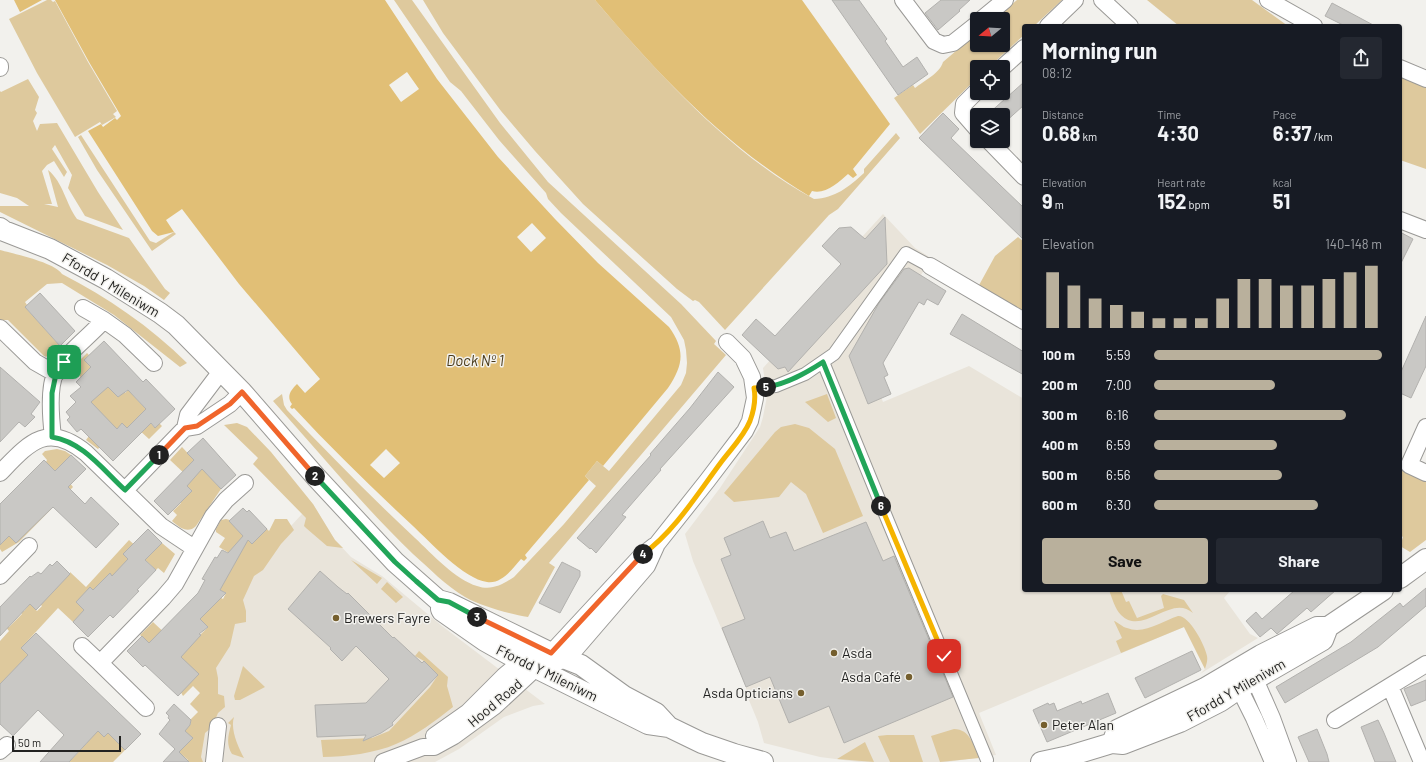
<!DOCTYPE html>
<html lang="en">
<head>
<meta charset="utf-8">
<style>
  :root { --surface:#171b24; --page:#242831; --text:#f1f3f6; --muted:#9ea1a6; --accent:#b9b09c }
  body { margin:0; font-family:Barlow,sans-serif; background:var(--page); color:var(--text); height:100vh; display:flex; flex-direction:column; font-size:15px; white-space:nowrap }
  * { box-sizing:border-box; margin:0 }
  p { font-size:13px; color:var(--muted) }
  .icon { flex:none; width:22px; height:22px; fill:none; stroke:currentColor; stroke-width:2; stroke-linecap:round; stroke-linejoin:round }
  .map { position:relative; flex:1; overflow:hidden }
  .details { position:absolute; left:1022px; top:24px; width:380px; height:568px; display:flex; flex-direction:column; background:var(--surface); border-radius:4px; box-shadow:0 1px 3px #0004 }
  .details>* { flex:none }
  .needle { width:26px; rotate:252deg }
  .controls { position:absolute; left:970px; top:12px; display:grid; gap:8px }
  .controls a { display:grid; place-items:center; width:40px; height:40px; border-radius:4px; background:var(--surface); box-shadow:0 1px 3px #0004; font-size:20px }
  .scale { position:absolute; left:12px; bottom:10px; width:109px; box-sizing:border-box; padding-left:4px; border:2px solid #222221; border-top:0; font-size:11px; line-height:14px; white-space:nowrap; color:#222221; -webkit-text-stroke:3px #f2f1ed; paint-order:stroke }
  .pin { position:absolute; display:grid; place-items:center; width:34px; height:34px; color:#fff; margin:-17px; border-radius:8px; box-shadow:0 2px 6px #0006 }
  .km { position:absolute; width:20px; height:20px; margin:-10px; border-radius:50%; background:#222; color:#fff; font-size:11px; line-height:20px; text-align:center }
  .round { display:grid; place-items:center; flex:none; width:42px; height:42px; border-radius:4px; background:var(--page) }
  .summary { display:flex; align-items:center; justify-content:space-between; height:68px; padding:0 20px }
  h1 { font-size:22px; font-weight:700; line-height:30px }
  .metrics { display:grid; grid-template-columns:repeat(3,1fr); gap:6px; height:68px; padding:4px 20px }
  .metrics div { display:grid; align-content:center }
  .metrics b { font-size:20px; font-weight:700 }
  .metrics small { font-size:11px; font-weight:400 }
  .metrics p { font-size:11px }
  .chart { height:112px; padding:8px 20px }
  .chart p { display:flex; justify-content:space-between }
  .chart svg { width:100%; height:72px; margin-top:4px; stroke:var(--accent); stroke-width:6 }
  .primary-button { display:flex; gap:8px; margin-top:auto; padding:8px 20px }
  .primary-button a { flex:1; height:46px; border-radius:4px; background:var(--accent); color:#111; font-size:16px; font-weight:700; line-height:46px; text-align:center }
  .primary-button a+a { background:var(--page); color:var(--text) }
  ul { padding:0 20px; list-style:none; font-size:13px }
  li { display:grid; grid-template-columns:64px 48px 1fr; align-items:center; height:30px }
  li i { height:10px; border-radius:5px; background:var(--accent) }
  .map>svg:first-child { display:block }
</style>
</head>
<body>
<div class="map">
<svg width="1426" height="762" viewBox="0 0 1426 762">
  <rect width="100%" height="100%" fill="#f2f1ed"/>
  <path fill="#e9e4da" d="M883,214L915,248L931,258L868,365L883,402L969,366L1024,399V590H1231L1224,598L1250,634L1258,638L1200,674L1205,669L1184,627L979,713L996,755L947,762H859L820,757L764,743L758,722L746,693V687L693,561L685,534L720,488L760,427L763,417L767,396L763,368L861,260L851,249Z
    M313,504L335,540L351,557L382,576L442,626L545,704L533,706L504,717L459,749L435,762H195L205,694L253,567L302,514Z"/>
  <path fill="#dec99d" d="M47,0H51L53,2L55,1L88,62L117,111L113,114L116,117L102,125L100,122L75,137L37,73L9,19Z
    M394,0H412L500,123L548,182L681,304L716,341L714,344L726,355L549,563L555,567L528,617C509,614 481,606 465,597C446,586 429,568 413,554C363,506 319,452 273,401L282,394L284,405L287,410C329,454 371,497 415,538C432,554 456,580 477,586C491,591 502,585 514,577L564,524L596,486L585,476L597,461L609,471L681,385L686,373L687,363L686,350L684,340L671,317L561,213L548,199L546,193L499,140L461,91L450,82Z
    M423,0H595C656,71 731,155 814,199C835,198 849,187 864,173V169L896,133L900,138L838,209L829,215L725,330L699,302L695,300L693,301L677,289L583,204L535,151L501,111L443,33Z
    M1017,0H1062L1034,26H1024V35L989,67H977V78L920,134L894,98L913,85L915,88C924,81 940,73 943,62L977,33V45H1003V19H994Z
    M1147,0H1252L1288,26H1179Z
    M1400,77L1426,87V169L1400,160Z
    M28,79L39,97L35,110L37,113L33,121L37,131L40,124L57,123L98,192L123,230L85,216L68,188L72,175L55,145L52,149L67,172L64,177L54,161L47,165L42,171L52,204H44L58,207L48,170C63,182 66,204 77,219L129,238L165,289L170,293L164,300L144,286L107,265L0,212V206H29L17,198L0,193V91L1,92Z
    M81,135L150,241L156,243L174,232L176,234L152,251L97,170L78,137Z
    M1018,237L1024,242V314L978,287L995,256Z
    M0,250C14,254 54,262 62,274C107,297 151,327 187,363L180,367L114,315L62,283L47,284L25,302L27,305L25,307L60,346L64,347C57,353 53,360 44,356L8,320H0Z
    M87,353L89,355L84,360L118,397L123,392L125,393L139,380L131,393L153,417L149,421L154,427L159,423L162,426L149,439L138,429L127,428L122,424L98,449L86,440L89,436L78,401L90,387L72,368Z
    M827,394L836,418L828,422L805,402Z
    M237,423L247,427L271,452L313,504L335,540L343,548L327,546L306,528L304,526L306,518L253,464L258,458L224,425Z
    M795,424L809,428L835,449L863,516L823,533L806,494L791,482L779,497L734,502L724,493L775,432L781,427Z
    M182,447L221,489L196,526C188,534 180,528 172,521L177,515L173,511L181,503L170,492L171,490L183,500L192,491L187,486L186,475L170,460Z
    M57,449L65,451L71,455L58,468L73,487L19,542L2,552L0,549V545L6,539L0,520L62,478L46,462L47,460L42,454L45,451Z
    M1400,470L1426,479V540L1410,552L1400,546L1403,537L1400,535Z
    M226,519L230,520L229,521L252,544L267,529L269,531L275,519H287L294,530L281,544L263,570L254,576L243,600L246,611V622L235,624L230,646L216,668L218,678V694L224,696L225,707L218,713L212,727L205,733L201,757L203,762H186L188,760L178,751V736L190,725L191,722L187,718L190,720L198,712L190,704L200,693L193,686L183,696L158,652L140,635L153,622L171,639L187,650L190,647L187,644L197,638L208,627L192,612L216,595L223,599L226,593L220,590L229,553L219,547L225,538L216,532V529L221,520Z
    M129,540L148,557L162,543L175,554L164,573L158,568L156,570L141,556L73,622L58,608L21,648L100,733L104,737L108,733L125,750L113,762H70L57,749L59,747L72,759L87,743L72,728L38,709L31,717L0,694V641L9,631L2,623L4,621L9,627L22,614L16,607L18,605L24,611L30,604L37,611L42,606L35,599L46,589L51,594L55,590L50,585L70,574V572L86,587Z
    M351,560L382,578L377,584Z
    M387,582L403,597L396,603L381,589Z
    M1109,590H1121L1126,602L1129,601L1137,618L1164,608L1161,596L1163,594L1184,600L1193,613C1171,593 1143,637 1121,615C1115,609 1112,598 1109,590Z
    M1178,616C1189,615 1205,645 1207,656C1208,661 1206,665 1205,669L1184,627L1121,653L1116,641L1122,638L1114,621C1118,622 1122,627 1127,628C1144,635 1162,621 1178,616Z
    M419,651L448,677L447,686L453,707C435,721 417,735 396,744C376,753 345,757 323,757L321,740L372,738L389,731L430,687L438,675L424,661L415,656Z
    M243,666L265,687L240,700H235L234,696Z
    M234,717C230,729 238,747 244,758L232,754C226,744 228,736 231,725L228,723Z
    M954,729C970,729 974,746 979,758L940,762L931,736Z
    M887,735H914L923,762H890L878,736Z
    M865,742L874,762L837,759Z"/>
  <path fill="#e1bf76" d="M14,0H42L20,12Z
    M55,0H385L437,79L498,157L555,219L598,263L669,327C686,351 683,365 668,388L603,466L597,461L585,476L589,480L525,555L527,558L524,561L521,559C512,569 502,584 487,582C464,579 430,542 413,526C372,488 332,449 294,408L292,409L290,407L292,404C286,396 291,390 297,384L305,393L320,379L239,284L182,209L166,220L174,232L158,236L152,231L88,131L101,124L103,127L115,118L117,120L121,116L89,62Z
    M595,0H802L890,124L853,169L857,175L853,178L848,174C839,182 825,195 812,191L809,196C725,146 658,74 595,0Z"/>
  <path fill="#f2f1ed" d="M407,72L419,89L401,102L389,85Z
    M532,223L546,238L531,252L517,237Z
    M386,449L400,463L384,478L370,465Z"/>
  <path fill="#c9c8c5" stroke="#b2b1ae" fill-rule="evenodd" d="M832,0H859L887,39L885,41L903,67L917,57L928,74L898,95Z
    M941,0H970L959,10L960,11L938,30L925,13Z
    M1332,3L1347,11L1375,26H1345L1325,16Z
    M1024,82V105L1003,124V115H987Z
    M943,113L959,129L951,138L1024,208V240L919,138Z
    M885,217L887,264L788,372L785,367L778,369L742,335L756,319L775,336L841,264L822,246L839,228L851,227L865,239Z
    M1400,232L1413,239L1400,265Z
    M909,268L946,291L938,305L927,299L924,305L919,302L883,363L888,375L884,377L891,394L868,404L849,356L879,303L904,269Z
    M40,293L75,331L60,346L25,307Z
    M962,314L1024,352V375L950,334Z
    M1426,316V366L1411,398L1400,393V374Z
    M104,341L143,382L146,379L175,409L155,428L151,423L113,461L81,429L77,432L67,420L70,417L66,412L76,402L70,396L81,387L76,382L91,367L84,360ZM108,387L118,397L128,390L146,409L127,428L122,423L117,429L91,402Z
    M0,367L40,402L31,414L35,417L25,427L19,422L0,442Z
    M718,372L734,387L660,469L661,470L622,515L626,517L596,553L591,548L590,549L577,538L651,455L650,454L690,408Z
    M203,438L236,475L221,489L202,469L187,486L192,491L168,515L154,501L194,460L187,453Z
    M71,455L86,469L68,487L85,504L91,497L119,524L96,548L53,507L16,543L9,536L0,545V504L44,460L55,471Z
    M243,508L247,512L249,510L267,529L252,544L248,540L220,590L226,593L200,619L208,627L199,634L201,635L181,657L199,674L178,696L145,665L143,667L127,651L142,636L149,643L198,593L205,580L202,579L215,557L217,558L222,550L228,553L243,536L229,521Z
    M763,521L770,538L786,532L794,551L866,522L883,561L894,556L953,697L844,743L829,706L789,723L770,677L746,687L722,628L745,619L721,559L731,555L724,538Z
    M148,529L162,543L145,560L156,570L137,590L139,591L113,618L110,615L88,637L73,622L84,610L76,602L90,587L93,590L110,573L112,576L128,559L123,554Z
    M57,561L70,574L36,610L30,604L0,636V607L30,576L31,577L38,572L41,574L50,564L52,566Z
    M562,562L580,571V576L560,613L539,603Z
    M320,571L338,587L347,594L348,593L393,638L394,637L422,663L424,661L438,675L392,723L393,725L381,733L363,741L366,735L317,737L315,705L366,703L389,679L356,646L342,661L330,649L331,648L288,609Z
    M1426,588V606L1378,647L1285,703L1276,687L1351,642L1400,603L1403,607Z
    M1295,590H1336L1311,612L1307,608L1277,634L1271,628L1260,637L1246,621L1256,612L1262,619Z
    M36,633L141,734L125,750L108,733L104,737L98,731L69,762H40L64,735L38,710L13,736L0,724V684L28,655L21,648Z
    M1192,651L1201,670L1145,698L1135,678Z
    M1426,680V700L1411,706L1404,689Z
    M1108,693L1116,713L1047,742L1033,710L1048,703L1049,705L1054,703L1057,711L1081,701L1082,704Z
    M174,704L191,720L190,725L185,731L193,738L179,752L189,762H163L175,749L159,734L170,720L168,718L169,716L166,713Z
    M1378,720L1384,733L1396,762H1375L1361,727Z
    M1317,729L1327,754L1329,762H1309L1298,737Z"/>
  <g fill="none" stroke-linecap="round" stroke-linejoin="round">
    <g stroke="#9a9996" stroke-width="14">
      <path id="pedestrian" d="M823,362L885,514L987,760
        M754,388L776,386L805,374L834,354L906,253L930,266"/>
    </g>
    <g stroke="#9a9996" stroke-width="18">
      <path id="minor" d="M903,0L934,41L943,45L953,43L977,24
        M1102,0L1130,26
        M1268,0L1314,26
        M982,19L1005,0
        M1048,26L1075,0
        M0,66V68
        M1003,67L1024,48
        M1400,68L1426,79
        M977,91L964,104L963,113L977,129
        M989,141L1024,177
        M1400,220L1426,230
        M930,266L1024,321
        M83,308L104,320L125,335L154,363
        M0,328L35,362L56,374
        M1426,427L1409,465L1426,473
        M185,428L197,426L230,404L242,392
        M53,437C51,420 48,387 56,372C67,352 89,337 104,320
        M0,473C29,443 47,421 86,453L161,526L194,548
        M125,490L185,428L188,415L222,370
        M0,576L29,546
        M82,646L100,663
        M1250,668L1272,718L1288,762
        M1234,678L1254,718L1273,762
        M1390,686L1422,762
        M146,708L100,663L163,598L175,584L213,516L226,500L245,483
        M1335,720L1426,664
        M434,736L468,712L504,676L522,661L551,653L640,557L654,546
        M0,751L7,745
        M214,762L218,726
        M383,762L423,747H434L454,736L495,706L536,668L567,659L647,566L657,544L707,481L745,431L750,421L755,398L752,377L743,358L727,342"/>
    </g>
    <g stroke="#9a9996" stroke-width="22">
      <path id="tertiary" d="M0,228L4,231L50,249L106,279L160,313L176,325L242,392L316,477L395,562L438,600L449,603L551,653L581,665L624,696L656,713L669,727
        M1400,578L1426,559
        M441,609L442,611L485,641L508,654L648,724L669,727L702,743L734,754L763,762
        M1112,743L1117,730L1205,688L1261,655L1317,627H1328L1383,590
        M1041,762L1069,756L1112,743L1123,744L1180,722L1221,701L1240,688L1323,640L1328,627"/>
    </g>
    <use href="#pedestrian" stroke="#fff" stroke-width="12"/>
    <use href="#minor" stroke="#fff" stroke-width="16"/>
    <use href="#tertiary" stroke="#fff" stroke-width="20"/>
  </g>
  <g fill="none" stroke-linecap="round" stroke-linejoin="round">
    <g stroke="#fff" stroke-width="8">
      <path id="split-1" d="M64,362L56,374L52,393V437C83,442 103,470 125,490L159,455"/>
    </g>
    <g stroke="#fff" stroke-width="8">
      <path id="split-2" d="M159,455L185,428L197,426L230,404L242,392L315,476"/>
    </g>
    <g stroke="#fff" stroke-width="8">
      <path id="split-3" d="M315,476L395,562L416,581L438,600L449,602L477,617"/>
    </g>
    <g stroke="#fff" stroke-width="8">
      <path id="split-4" d="M477,617L551,653L643,554"/>
    </g>
    <g stroke="#fff" stroke-width="8">
      <path id="split-5" d="M643,554C675,531 698,493 722,461C731,449 744,436 750,421C754,410 756,399 754,388L766,387"/>
    </g>
    <g stroke="#fff" stroke-width="8">
      <path id="split-6" d="M766,387C787,384 806,373 823,362L881,506"/>
    </g>
    <g stroke="#fff" stroke-width="8">
      <path id="split-7" d="M881,506L944,656"/>
    </g>
    <use href="#split-1" stroke="#22a559" stroke-width="5"/>
    <use href="#split-2" stroke="#f0652b" stroke-width="5"/>
    <use href="#split-3" stroke="#22a559" stroke-width="5"/>
    <use href="#split-4" stroke="#f0652b" stroke-width="5"/>
    <use href="#split-5" stroke="#f5b400" stroke-width="5"/>
    <use href="#split-6" stroke="#22a559" stroke-width="5"/>
    <use href="#split-7" stroke="#f5b400" stroke-width="5"/>
  </g>
  <g fill="#755f2e" stroke="#f2f1ed" stroke-width="1.5">
    <circle cx="336" cy="618" r="4"/>
    <circle cx="834" cy="653" r="4"/>
    <circle cx="909" cy="677" r="4"/>
    <circle cx="801" cy="693" r="4"/>
    <circle cx="1044" cy="725" r="4"/>
  </g>
  <g text-anchor="middle" stroke-width="3" stroke-linejoin="round" paint-order="stroke">
    <g font-size="14" fill="#222221" stroke="#f2f1ed">
      <text transform="translate(111 285) rotate(31)" y="5">Ffordd Y Mileniwm</text>
      <text transform="translate(547 673) rotate(26)" y="5">Ffordd Y Mileniwm</text>
      <text transform="translate(1236 690) rotate(-30)" y="5">Ffordd Y Mileniwm</text>
      <text transform="translate(495 703) rotate(-40)" y="5">Hood Road</text>
    </g>
    <g font-size="14" fill="#222221" stroke="#f2f1ed" text-anchor="start">
      <text x="344" y="623">Brewers Fayre</text>
      <text x="842" y="658">Asda</text>
      <text x="901" y="682" text-anchor="end">Asda Café</text>
      <text x="793" y="698" text-anchor="end">Asda Opticians</text>
      <text x="1052" y="730">Peter Alan</text>
    </g>
    <g font-size="15" font-style="italic" fill="#4a3b1b" stroke="#f2f1ed">
      <text x="475" y="366">Dock Nº 1</text>
    </g>
  </g>
</svg>
<div class="controls">
<a><svg class="needle" viewBox="-14 -14 28 28"><path d="M0-13l5 13h-10z" fill="#e53935"/><path d="M0 13l5-13h-10z" fill="#9ea1a6"/></svg></a>
<a><svg class="icon" aria-label="locate" viewBox="0 0 24 24"><circle cx="12" cy="12" r="6"/><path d="M12 2v4M12 18v4M2 12h4M18 12h4"/></svg></a>
<a><svg class="icon" aria-label="layers" viewBox="0 0 24 24"><path d="M12 4l9 5-9 5-9-5zM3 14l9 5 9-5"/></svg></a>
</div>
<div class="scale">50 m</div>
<div class="pin" style="left:64px;top:362px;background:#1e9e55"><svg class="icon" aria-label="arrive" viewBox="0 0 24 24"><path d="M6 21V4h12l-3 4 3 4H6"/></svg></div>
<div class="pin" style="left:944px;top:656px;background:#d93025"><svg class="icon" aria-label="check" viewBox="0 0 24 24"><path d="M5 12l5 5 9-10"/></svg></div>
<b class="km" style="left:159px;top:455px">1</b>
<b class="km" style="left:315px;top:476px">2</b>
<b class="km" style="left:477px;top:617px">3</b>
<b class="km" style="left:643px;top:554px">4</b>
<b class="km" style="left:766px;top:387px">5</b>
<b class="km" style="left:881px;top:506px">6</b>
<section class="details">
<div class="summary"><div><h1>Morning run</h1><p>08:12</p></div><a class="round"><svg class="icon" aria-label="share" viewBox="0 0 24 24"><path d="M12 15V3M7 8l5-5 5 5M5 13v7h14v-7"/></svg></a></div>
<div class="metrics">
<div><p>Distance</p><b>0.68<small> km</small></b></div>
<div><p>Time</p><b>4:30</b></div>
<div><p>Pace</p><b>6:37<small> /km</small></b></div>
</div>
<div class="metrics">
<div><p>Elevation</p><b>9<small> m</small></b></div>
<div><p>Heart rate</p><b>152<small> bpm</small></b></div>
<div><p>kcal</p><b>51</b></div>
</div>
<div class="chart"><p><span>Elevation</span>140–148 m</p>
<svg viewBox="0 0 160 44" preserveAspectRatio="none"><path d="M5 44V10M15 44V18M25 44V26M35 44V30M45 44V34M55 44V38M65 44V38M75 44V38M85 44V26M95 44V14M105 44V14M115 44V18M125 44V18M135 44V14M145 44V10M155 44V6"/></svg>
</div>
<ul>
<li><b>100 m</b>5:59<i style="width:100%"></i></li>
<li><b>200 m</b>7:00<i style="width:53%"></i></li>
<li><b>300 m</b>6:16<i style="width:84%"></i></li>
<li><b>400 m</b>6:59<i style="width:54%"></i></li>
<li><b>500 m</b>6:56<i style="width:56%"></i></li>
<li><b>600 m</b>6:30<i style="width:72%"></i></li>
</ul>
<div class="primary-button"><a>Save</a><a>Share</a></div>
</section>
</div>
</body>
</html>
